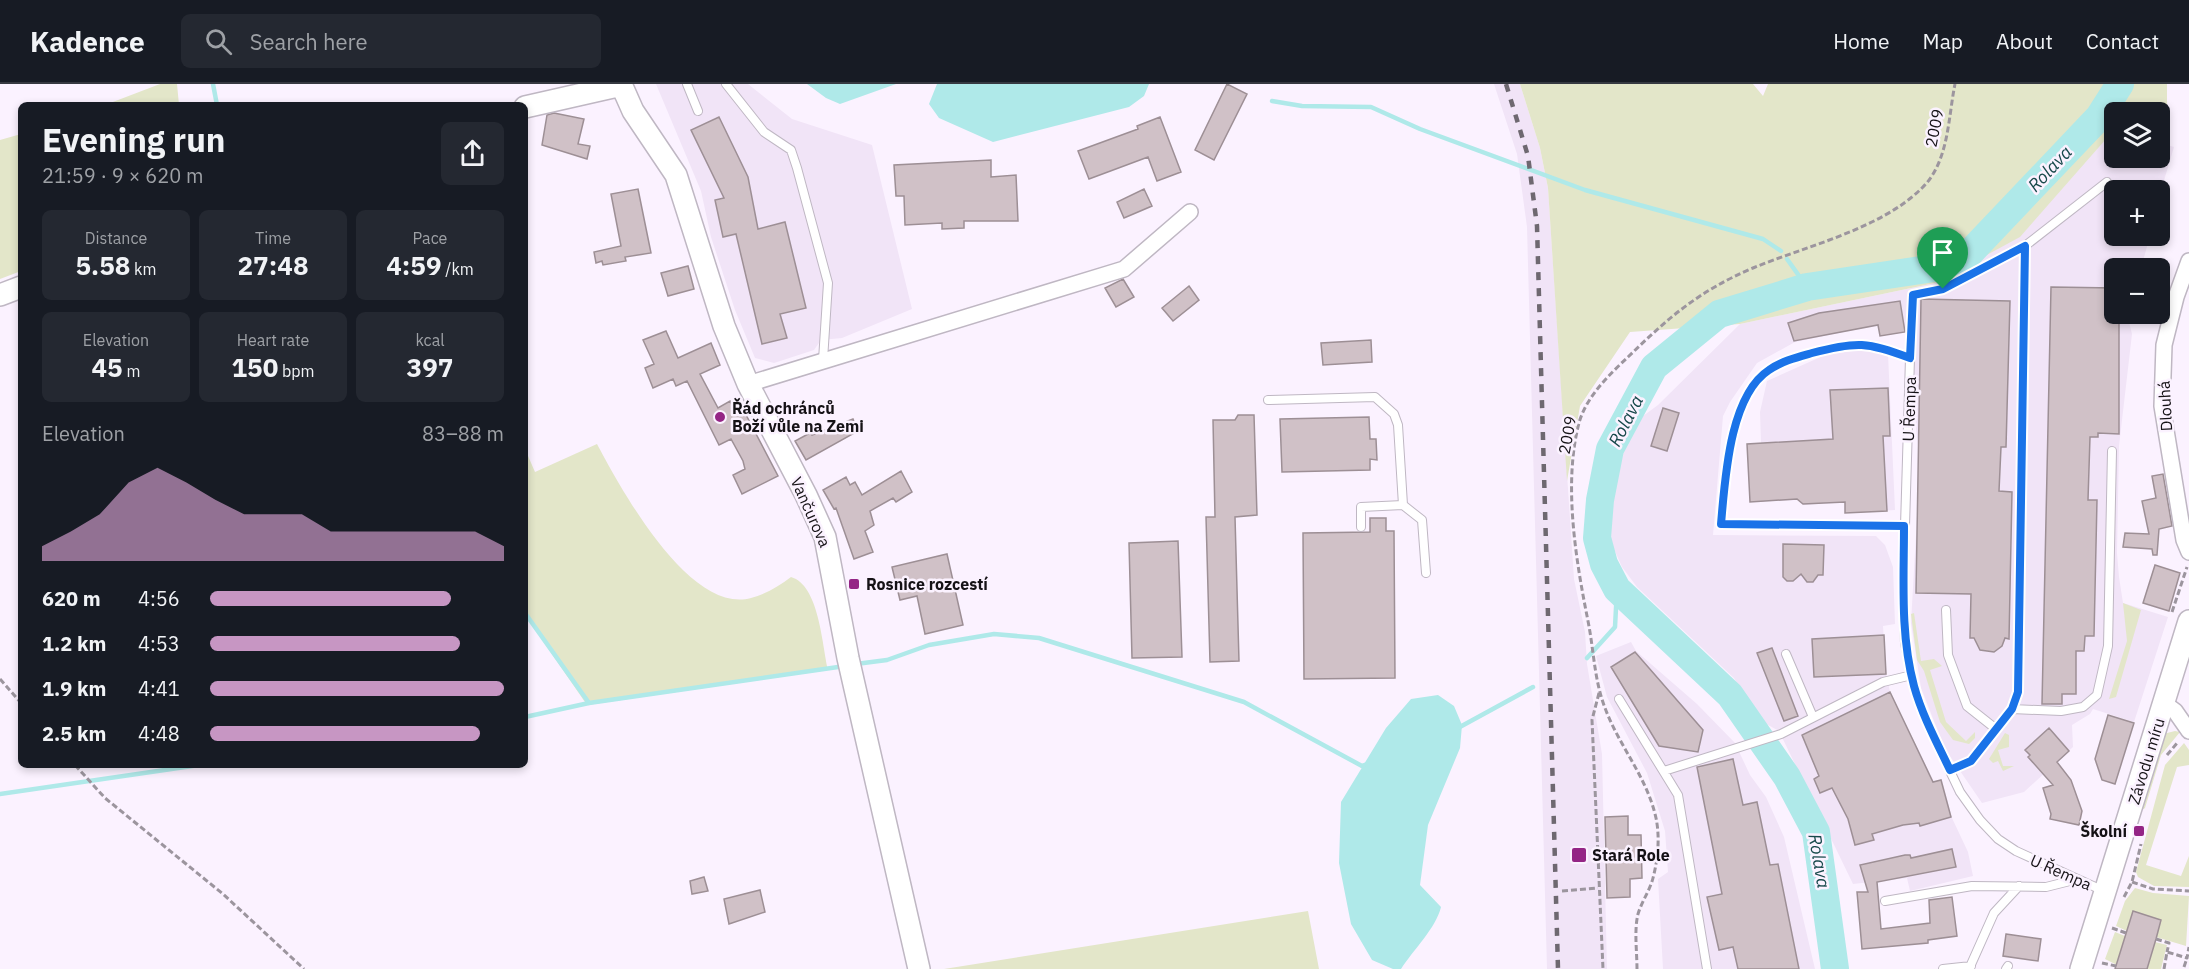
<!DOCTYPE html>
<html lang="en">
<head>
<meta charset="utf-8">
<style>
  :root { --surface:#171b24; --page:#242831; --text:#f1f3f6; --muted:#9ea1a6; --line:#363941; --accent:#c796c3 }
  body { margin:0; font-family:"IBM Plex Sans",sans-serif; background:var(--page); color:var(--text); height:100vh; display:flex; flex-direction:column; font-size:22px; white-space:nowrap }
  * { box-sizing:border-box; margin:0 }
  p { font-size:20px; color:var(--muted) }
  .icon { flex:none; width:33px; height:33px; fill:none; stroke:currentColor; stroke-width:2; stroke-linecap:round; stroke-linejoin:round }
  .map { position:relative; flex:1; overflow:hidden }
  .drawer { position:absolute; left:18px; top:18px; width:510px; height:666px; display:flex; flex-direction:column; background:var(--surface); border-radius:9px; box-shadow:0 3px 9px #0003 }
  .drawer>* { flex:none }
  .controls { position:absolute; left:2104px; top:18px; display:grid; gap:12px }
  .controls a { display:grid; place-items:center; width:66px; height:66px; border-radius:9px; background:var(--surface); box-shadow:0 3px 9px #0003; font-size:30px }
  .pin { position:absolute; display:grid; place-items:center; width:51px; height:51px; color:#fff; margin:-62px -26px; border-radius:50% 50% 50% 0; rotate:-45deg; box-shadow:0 0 6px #0007 }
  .pin .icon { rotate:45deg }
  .round { display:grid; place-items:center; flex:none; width:63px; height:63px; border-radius:9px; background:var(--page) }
  .head { display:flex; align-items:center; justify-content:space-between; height:102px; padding:0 24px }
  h1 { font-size:33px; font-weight:700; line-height:45px }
  .figures { display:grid; grid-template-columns:repeat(3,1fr); gap:9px; height:102px; padding:6px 24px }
  .figures div { display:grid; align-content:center; border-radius:9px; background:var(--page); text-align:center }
  .figures b { font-size:26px; font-weight:700 }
  .figures small { font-size:16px; font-weight:400 }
  .figures p { font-size:16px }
  .chart { height:168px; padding:12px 24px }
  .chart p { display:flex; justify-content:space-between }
  .chart svg { width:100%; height:108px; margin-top:6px; fill:var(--accent); opacity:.7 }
  ul { padding:0 24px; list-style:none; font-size:20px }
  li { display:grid; grid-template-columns:96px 72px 1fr; align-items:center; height:45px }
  li i { height:15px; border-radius:8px; background:var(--accent) }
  header { display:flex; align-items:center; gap:36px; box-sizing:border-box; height:84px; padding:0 30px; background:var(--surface); border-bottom:2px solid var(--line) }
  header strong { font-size:28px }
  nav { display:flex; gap:33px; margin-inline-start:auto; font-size:21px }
  .search { width:420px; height:54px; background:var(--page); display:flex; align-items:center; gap:15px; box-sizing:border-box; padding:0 21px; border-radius:9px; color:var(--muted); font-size:22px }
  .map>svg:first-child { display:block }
</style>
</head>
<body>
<header>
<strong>Kadence</strong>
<div class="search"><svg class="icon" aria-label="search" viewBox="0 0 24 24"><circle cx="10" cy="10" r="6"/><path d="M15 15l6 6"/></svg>Search here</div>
<nav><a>Home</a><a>Map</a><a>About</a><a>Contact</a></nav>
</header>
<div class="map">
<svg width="2189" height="885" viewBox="0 0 2189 885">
  <rect width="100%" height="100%" fill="#fbf2ff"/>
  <path fill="#f1e4f7" d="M656,0H748L792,35L872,61L912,225L842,254L821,256L814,266L774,279L755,274L735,226L711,153L701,107Z
    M1494,0H1520L1540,64L1548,104L1574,495L1585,548L1587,580L1602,670L1607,885H1547L1527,143L1517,70Z
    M2115,47V74H2160V59L2174,63L2160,110V106H2115V152H2150L2141,184H2115V230H2127L2132,250L2119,362L2117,469L2119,493L2123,519L2168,533L2134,638L2093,625L2090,630L2072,641L2073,663L2024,708L1982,719L1945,665L1921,604L1911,539L1921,362L1918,361L1905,248L1881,252L1878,241L1795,258L1757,279L1730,318L1723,332L1713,451L1876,452L1885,461L1893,483L1895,540L1883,542L1886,590L1890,608L1934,698L1942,696L1952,734L1968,768L1973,792L1910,807L1907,794L1853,800L1779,647L1759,636L1734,594L1637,503L1622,483L1610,456L1608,429L1615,388L1624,361L1639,335L1658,321L1740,240L1935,199L1968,180L2091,61Z
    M1874,264L1888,270L1895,426L1846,429L1845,418L1804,421L1797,416L1750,418L1747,360L1761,359L1760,328L1767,297L1825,271Z
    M1631,558L1636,567L1697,620L1735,659L1750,691L1766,713L1784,753L1815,885H1663L1658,795L1668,788L1665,747L1647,689L1607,613L1596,572Z"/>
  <path fill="#e3e6c9" d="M160,0H177L179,21H105Z
    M1520,0H1753L1763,12L1768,0H2167V25L2160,34V28H2115V54L2106,55L2020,153L1935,199L1740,240L1630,248L1580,322L1567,397L1548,104L1540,64Z
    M21,50V187L0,195V56Z
    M597,360C620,403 689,531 751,514C766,510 779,502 791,493C819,501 822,560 828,586L587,621L525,531V365L535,388Z
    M2123,519L2141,526L2116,613L2109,615L2127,557Z
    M1914,529L1921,577L1934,575L1942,582L1930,586L1946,638L1966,657L1975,648V654L1969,660L1953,656L1940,638L1924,587L1917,576L1911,530Z
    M2175,647L2180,648L2161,671L2145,724L2142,726L2163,650Z
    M2005,649L2009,651V663L1998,666L2003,682H2014L2003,687L1998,677L1993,679L1989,675Z
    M2184,659L2189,666V681L2177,683L2146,781L2181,792L2189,772V803L2154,802L2138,793L2136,788L2165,681Z
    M2135,804L2153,809L2189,812L2186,862L2156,853L2161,836L2133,827L2127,847L2116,842L2125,817Z
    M1308,827L1319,885H944Z
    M2115,848L2125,852L2117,881L2105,875Z
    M2155,858L2167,861L2161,885H2147Z"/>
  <path fill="#afe9e9" d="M807,0H896L840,20L826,14Z
    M937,0H1149L1144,12L1129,23L993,58L939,34L929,20Z
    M1438,611L1454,622L1462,641L1460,664L1428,741L1420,801L1441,823C1436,844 1414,865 1401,885H1393L1372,876L1351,840L1339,779L1341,718L1386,644L1411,615Z"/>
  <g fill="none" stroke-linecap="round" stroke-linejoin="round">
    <path stroke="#afe9e9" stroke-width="4.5" d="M213,0L217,21
      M1272,17L1302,22L1371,23L1420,45L1585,106L1763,155L1781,167
      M1787,175L1807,203
      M525,529L589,619
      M1587,574L1615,543L1617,505
      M856,580L887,576L929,561L994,550L1039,554L1244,618L1362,682L1367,680
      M525,633L589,619L845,582
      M1458,644L1533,603
      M0,710L199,681"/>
    <path stroke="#afe9e9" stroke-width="28" d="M1835,885L1816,748L1787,693L1730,611L1617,505L1604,480L1597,454L1600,416L1610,365L1654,283L1719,230L1807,203L1948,182L1966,173L2099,33L2120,0"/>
  </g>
  <path fill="#d0c1c7" stroke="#9d8f95" stroke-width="1.5" d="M1227,0L1247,10L1214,76L1195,66Z
    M554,29L584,35L578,60L590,62L587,75L542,61L547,31Z
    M719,33L748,93L758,145L785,138L806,224L780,230L787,254L762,260L736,150L723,153L715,116L724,114L691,46Z
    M1160,33L1181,88L1157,97L1148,73L1089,95L1078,67L1138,45L1137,42Z
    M991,76V93L1016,91L1018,137H964V144L942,145V139L905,141L904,112H896L894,81Z
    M638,105L651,169L625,173L626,177L603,181L602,177L596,179L594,168L621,162L611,110Z
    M1144,105L1152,122L1124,134L1117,118Z
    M688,182L694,205L668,212L661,189Z
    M1123,195L1134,213L1116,223L1105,204Z
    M1189,202L1199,216L1173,237L1162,224Z
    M2051,203L2115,204V230H2119V350L2098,349V353H2090L2088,416H2097L2094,552H2085L2084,567H2076V610H2062V620H2042Z
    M1921,215L2010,217L2006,363H2001L1999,407L2012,408L2009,555L2005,554L2002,562L1994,568L1980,566L1974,554H1970L1971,510L1916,509Z
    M1900,217L1905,248L1880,252L1878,241L1794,257L1788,239L1819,229Z
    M666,247L678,274L711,259L720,281L700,290L718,324L730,317L737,331L744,327L778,392L742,410L733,391L745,385L743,377L731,355L719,361L687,297L676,302L673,295L653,304L645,284L654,280L643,256Z
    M1371,256L1372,278L1323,281L1321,259Z
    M1888,304L1890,352H1883L1887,427L1845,429V418L1803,420L1797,415L1750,418L1747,360L1833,355L1830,306Z
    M1663,324L1679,329L1667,367L1651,362Z
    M1238,331H1254L1257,431L1235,433L1239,577L1210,578L1206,433H1215L1213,336H1235Z
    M1369,333L1370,355H1376L1377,376L1370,375V386L1282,388L1280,335Z
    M853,335L858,347L806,376L795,357L810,349L812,351Z
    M901,387L912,408L896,418L893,414L870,427L874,441L865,447L873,468L854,475L836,424L834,425L823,406L846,393L850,401L855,398L862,411Z
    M2163,390L2172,442L2159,445L2157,471H2153L2152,465L2123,463L2125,449L2149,450L2142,417L2156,414L2152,392Z
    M1370,434H1386V447H1394L1395,594L1304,595L1303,449L1370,448Z
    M1178,457L1182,573L1132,574L1129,459Z
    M1783,460L1824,461L1823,491H1818L1813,498H1807L1801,490L1793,497H1787L1783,493Z
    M947,470L963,541L925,550L917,512L900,516L892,483Z
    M2155,481L2180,489L2169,527L2143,519Z
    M1884,551L1886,590L1814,593L1812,555Z
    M1772,564L1798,632L1784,637L1757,569Z
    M1635,568L1703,646L1698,668L1659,662L1611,583Z
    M1890,608L1933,698L1941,696L1951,733L1920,742L1919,739L1903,741L1872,750L1874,756L1855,761L1848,735L1832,704L1820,709L1814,695L1819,692L1802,651Z
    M2108,631L2134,639L2115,700L2102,696L2095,675Z
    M2049,644L2069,667L2057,678L2071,696L2082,727L2079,741L2050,735L2051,730L2043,704L2053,701L2028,673L2030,671L2025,666Z
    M1733,675L1743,721L1757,718L1770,781L1778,780L1799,885H1738L1733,863L1719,866L1707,813L1722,810L1697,683Z
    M1628,732V751H1641L1642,794L1630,795V813L1607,814L1605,733Z
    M1952,765L1956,783L1877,798L1881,845L1930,839L1929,816L1952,813L1957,852L1928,856V859L1862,865L1857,808H1868L1860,781L1905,771H1910L1911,774Z
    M704,793L708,807L692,810L690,797Z
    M760,806L765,828L729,840L724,815Z
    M2133,827L2161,836L2156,855L2147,885H2115Z
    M2006,850L2041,855L2038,877L2003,872Z"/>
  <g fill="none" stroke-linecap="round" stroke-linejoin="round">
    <g stroke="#bfb7c3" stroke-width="10">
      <path id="lane" d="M687,0L698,27
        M726,0L764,48L791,66L797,84L828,199L823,276
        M1910,274L1913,211L1943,205L2025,162
        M1268,316L1375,313L1394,330L1398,341L1403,421L1361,423V443
        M1403,421L1422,436L1426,489
        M1904,442L1721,440C1725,397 1729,312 1769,286C1782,277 1798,273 1812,269C1857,257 1867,258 1910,274L1903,509L1905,559L1914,603L1929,643L1960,708L1980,736L1998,755L2016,767L2104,807
        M1946,526L1948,571L1967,622L1996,645
        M1786,570L1813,633
        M1619,615L1678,711L1707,885
        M2012,625L2061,627L2083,623L2097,611L2108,562L2112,367
        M1950,686L1971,677L2012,625L2018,608L2025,162L2107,98
        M1664,687L1781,650L1883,598L1912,591
        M1885,817L1972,802L2046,803L2074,796
        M1943,885L1971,882
        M1969,885L1994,829L2019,802
        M2006,885L2008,882"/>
    </g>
    <g stroke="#bfb7c3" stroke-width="18">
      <path id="street" d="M2189,177L2176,213L2164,261L2162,322L2184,456L2189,468
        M748,300L1124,185L1190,128
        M2164,619L2175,627L2189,647"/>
    </g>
    <g stroke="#bfb7c3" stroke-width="24">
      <path id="secondary" d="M621,0L633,27L676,91L724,242L748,300L806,411L825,453L848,574L919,885
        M525,23L622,1
        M0,211L21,203
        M2081,885L2189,537"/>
    </g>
    <path stroke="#9c959e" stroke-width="3" stroke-dasharray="6 3" stroke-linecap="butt" d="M2172,528L2187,483
      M0,595L21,619
      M1599,609L1592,636L1603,885
      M2167,671L2178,658
      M75,681L105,714L223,810L304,885
      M2132,798L2153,805L2189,807
      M1562,807L1598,804
      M2124,813L2132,798L2141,760
      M2112,844L2126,849
      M2156,855L2169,859L2167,868
      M2102,879L2116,882
      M2184,883L2187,874
      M1637,885C1637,868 1634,846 1638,830C1642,817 1650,806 1653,794C1658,775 1660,753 1656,734C1647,693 1619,662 1605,624C1594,595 1594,567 1588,537C1576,477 1563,400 1579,339C1586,313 1609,291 1628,273C1669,233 1699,207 1753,184C1806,162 1881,145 1922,104C1949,78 1948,34 1955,0
      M2164,885L2167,868L2187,874L2189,863"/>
    <use href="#lane" stroke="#fff" stroke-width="8"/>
    <use href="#street" stroke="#fff" stroke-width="15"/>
    <use href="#secondary" stroke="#fff" stroke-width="21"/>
    <path stroke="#6e6870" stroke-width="4.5" stroke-dasharray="8 8" stroke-linecap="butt" d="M1506,0L1528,72L1537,142L1558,885"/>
  </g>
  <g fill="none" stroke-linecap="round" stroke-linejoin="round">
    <g stroke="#fff" stroke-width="12">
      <path id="route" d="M2025,162L2018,608L2012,625L1971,677L1950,686C1937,659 1922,631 1914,602C1900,550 1904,495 1904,442L1721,440C1725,397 1729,312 1769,286C1782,277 1798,273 1812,269C1857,257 1867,258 1910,274L1913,211L1943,205Z"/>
    </g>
    <use href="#route" stroke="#1a73e8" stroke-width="8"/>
  </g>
  <g fill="#942585" stroke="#fbf2ff" stroke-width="2">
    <circle cx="720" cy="333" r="6"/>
    <rect x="848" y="494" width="12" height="12" rx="3"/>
    <rect x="2133" y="741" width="12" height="12" rx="3"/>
    <rect x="1571" y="763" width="16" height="16" rx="3"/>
  </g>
  <g text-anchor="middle" stroke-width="5" stroke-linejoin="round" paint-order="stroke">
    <g font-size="16" fill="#151216" stroke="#fbf2ff">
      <text transform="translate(1934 44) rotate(-79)" y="6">2009</text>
      <text transform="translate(2165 322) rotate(-93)" y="6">Dlouhá</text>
      <text transform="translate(1909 325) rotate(-88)" y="6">U Řempa</text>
      <text transform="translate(1567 351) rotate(-80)" y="6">2009</text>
      <text transform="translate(811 428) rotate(66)" y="6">Vančurova</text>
      <text transform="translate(2146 677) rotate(-73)" y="6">Závodu míru</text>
      <text transform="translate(2061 788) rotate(24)" y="6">U Řempa</text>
    </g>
    <g font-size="16" font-weight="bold" fill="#151216" stroke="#fbf2ff" text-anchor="start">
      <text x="732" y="330">Řád ochránců<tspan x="732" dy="18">Boží vůle na Zemi</tspan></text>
      <text x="866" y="506">Rosnice rozcestí</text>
      <text x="2127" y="753" text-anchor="end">Školní</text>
      <text x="1592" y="777">Stará Role</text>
    </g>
    <g font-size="18" font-style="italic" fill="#17494b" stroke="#fbf2ff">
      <text transform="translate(2050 85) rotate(-47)" y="6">Rolava</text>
      <text transform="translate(1626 337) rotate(-63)" y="6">Rolava</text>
      <text transform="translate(1819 777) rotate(80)" y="6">Rolava</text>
    </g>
  </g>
</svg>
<div class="controls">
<a><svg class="icon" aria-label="layers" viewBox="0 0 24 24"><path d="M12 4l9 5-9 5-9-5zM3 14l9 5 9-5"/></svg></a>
<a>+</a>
<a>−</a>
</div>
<div class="pin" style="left:1943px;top:205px;background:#1e9e55"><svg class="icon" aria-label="arrive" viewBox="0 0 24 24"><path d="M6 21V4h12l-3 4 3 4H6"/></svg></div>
<section class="drawer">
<div class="head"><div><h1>Evening run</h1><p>21:59 · 9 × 620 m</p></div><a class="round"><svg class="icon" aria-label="share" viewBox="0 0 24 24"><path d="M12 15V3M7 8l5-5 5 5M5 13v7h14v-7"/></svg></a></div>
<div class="figures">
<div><p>Distance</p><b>5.58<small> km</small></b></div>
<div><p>Time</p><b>27:48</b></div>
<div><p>Pace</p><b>4:59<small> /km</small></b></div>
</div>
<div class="figures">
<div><p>Elevation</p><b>45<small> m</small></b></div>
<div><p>Heart rate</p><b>150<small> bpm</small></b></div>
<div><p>kcal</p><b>397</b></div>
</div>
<div class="chart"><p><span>Elevation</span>83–88 m</p>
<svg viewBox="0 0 160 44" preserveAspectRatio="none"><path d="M0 44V38L10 32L20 25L30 12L40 6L50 12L60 19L70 25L80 25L90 25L100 32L110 32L120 32L130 32L140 32L150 32L160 38V44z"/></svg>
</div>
<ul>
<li><b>620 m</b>4:56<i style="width:82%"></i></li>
<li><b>1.2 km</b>4:53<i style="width:85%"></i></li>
<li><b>1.9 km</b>4:41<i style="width:100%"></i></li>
<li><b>2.5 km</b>4:48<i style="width:92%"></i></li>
</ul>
</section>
</div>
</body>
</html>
